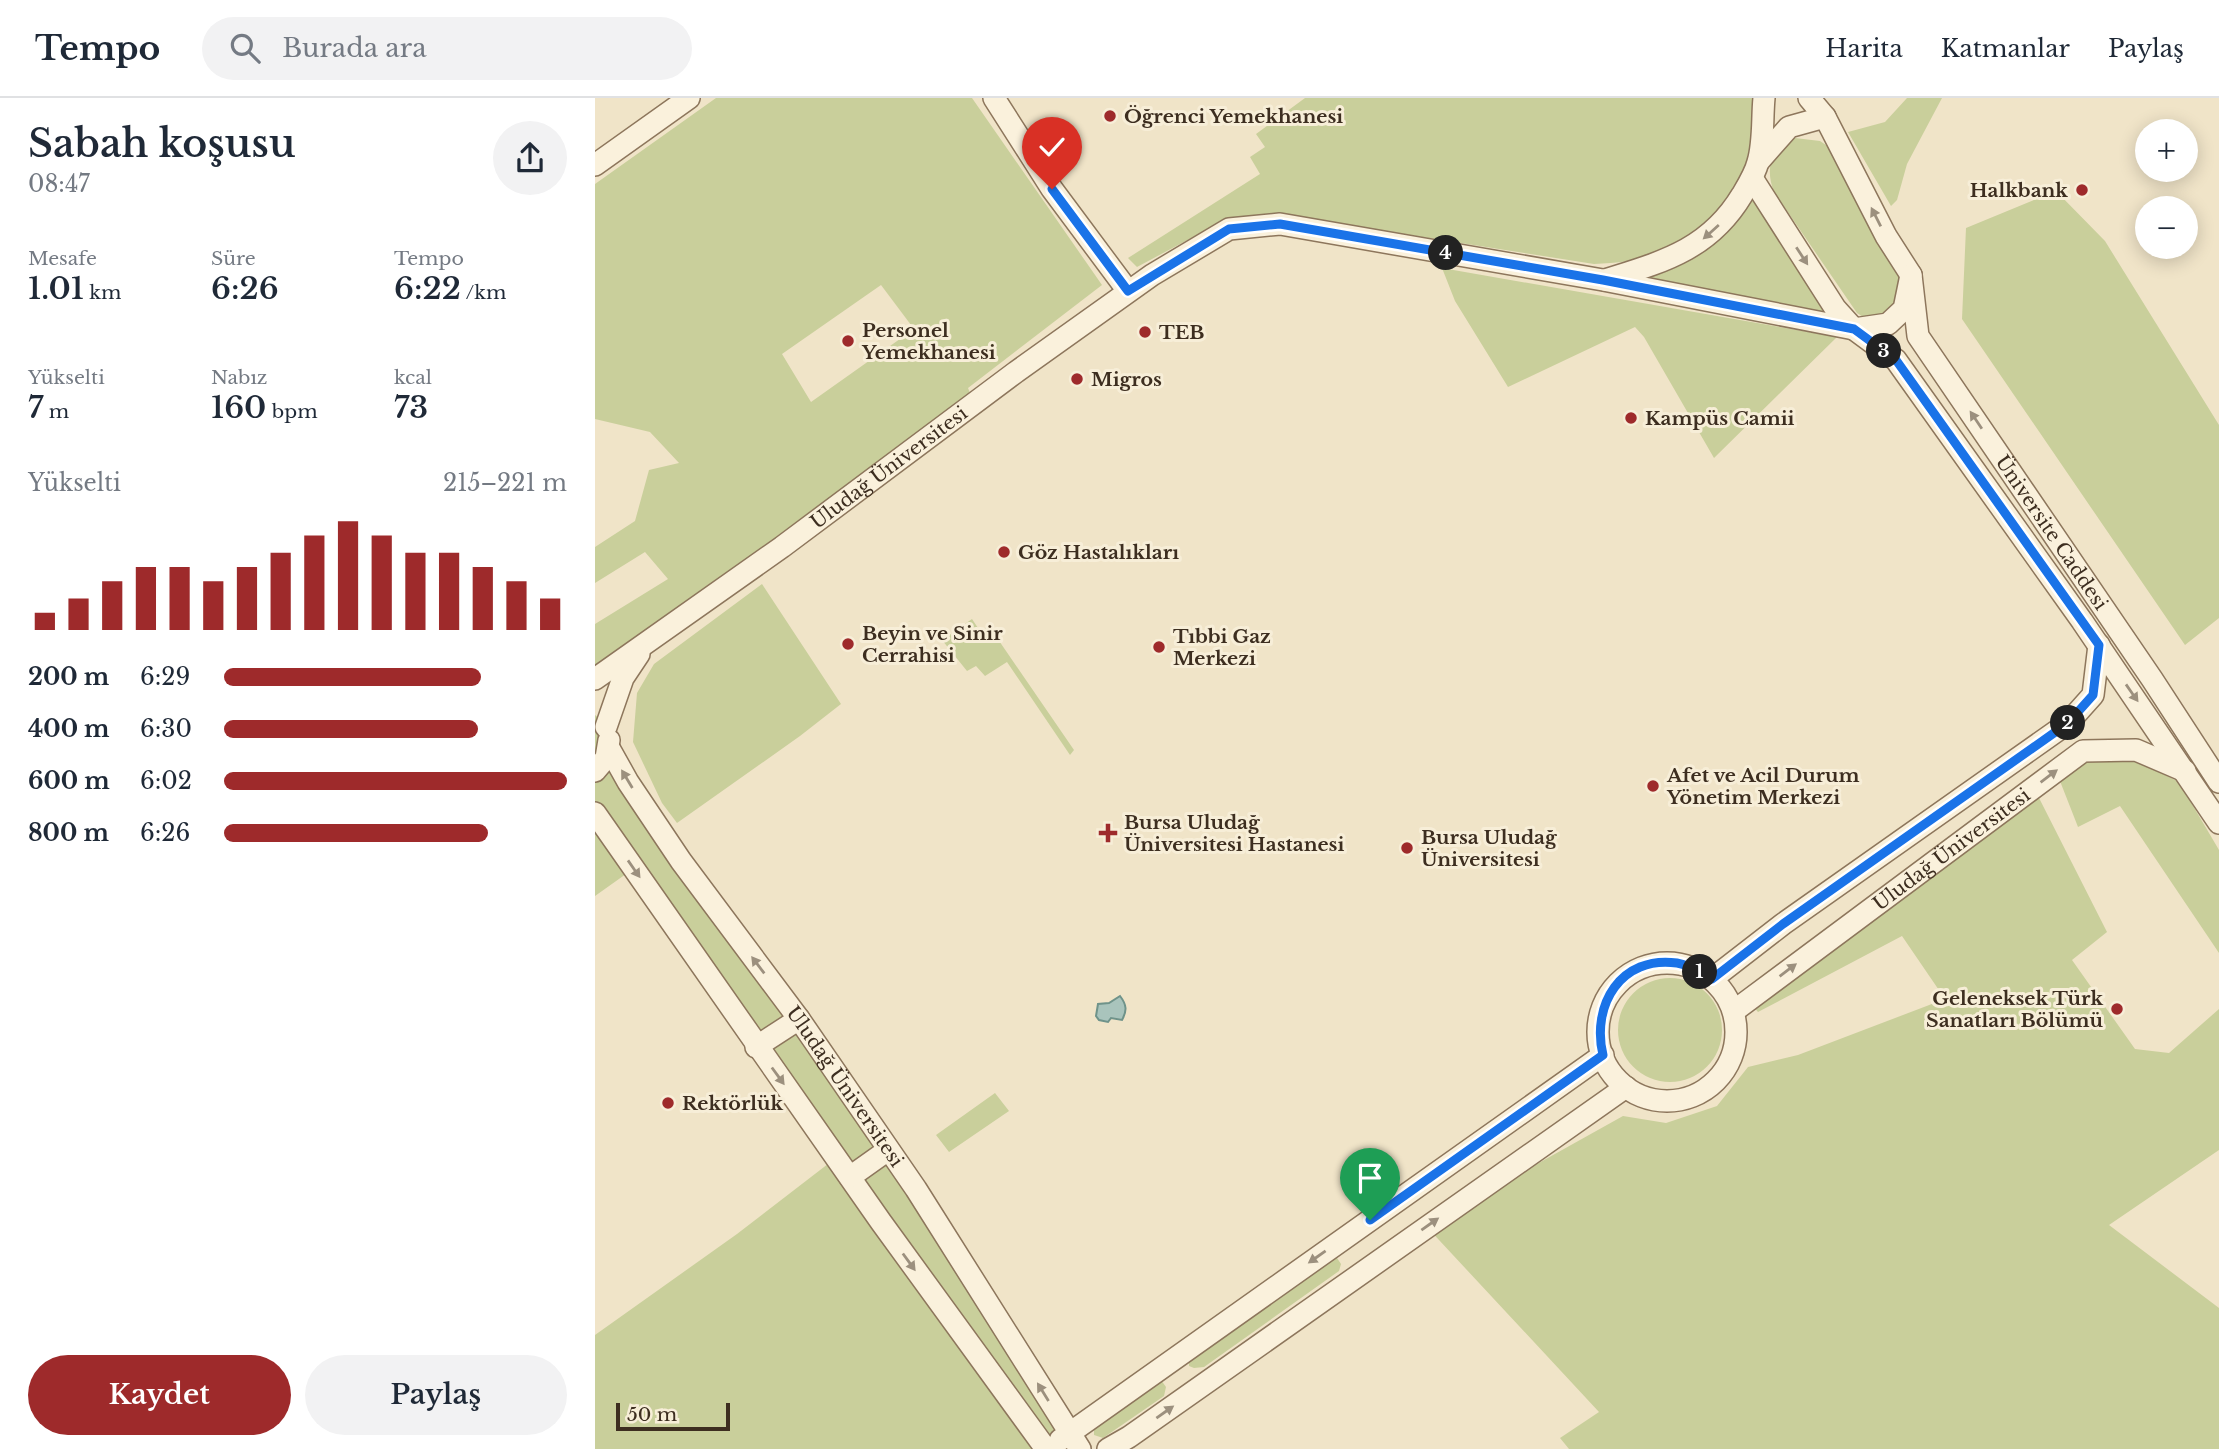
<!DOCTYPE html>
<html lang="tr">
<head>
<meta charset="utf-8">
<style>
  :root { --surface:#fff; --page:#f2f2f3; --text:#1f2937; --muted:#747a83; --line:#e0e1e3; --accent:#9e2a2b }
  body { margin:0; font-family:"Libre Baskerville",serif; background:var(--page); color:var(--text); height:100vh; display:flex; flex-direction:column; font-size:26px; white-space:nowrap }
  * { box-sizing:border-box; margin:0 }
  p { font-size:23px; color:var(--muted) }
  .icon { flex:none; width:38px; height:38px; fill:none; stroke:currentColor; stroke-width:2; stroke-linecap:round; stroke-linejoin:round }
  .map { position:relative; flex:1; overflow:hidden }
  .details { display:flex; flex-direction:column; background:var(--surface); width:595px }
  .details>* { flex:none }
  .fabs { position:absolute; left:1540px; top:21px; display:grid; gap:14px }
  .fabs a { display:grid; place-items:center; width:63px; height:63px; border-radius:50%; background:var(--surface); box-shadow:0 4px 18px #0003; font-size:35px }
  .scale { position:absolute; left:21px; bottom:18px; width:114px; box-sizing:border-box; padding-left:7px; border:4px solid #3d2e20; border-top:0; font-size:19px; line-height:24px; white-space:nowrap; color:#3d2e20; -webkit-text-stroke:5px #f7eed8; paint-order:stroke }
  .pin { position:absolute; display:grid; place-items:center; width:60px; height:60px; color:#fff; margin:-72px -30px; border-radius:50% 50% 50% 0; rotate:-45deg; box-shadow:0 0 7px #0007 }
  .pin .icon { rotate:45deg }
  .km { position:absolute; width:35px; height:35px; margin:-18px; border-radius:50%; background:#222; color:#fff; font-size:19px; line-height:35px; text-align:center }
  .round { display:grid; place-items:center; flex:none; width:74px; height:74px; border-radius:37px; background:var(--page) }
  .overview { display:flex; align-items:center; justify-content:space-between; height:119px; padding:0 28px }
  h1 { font-size:38px; font-weight:600; line-height:52px }
  .stats { display:grid; grid-template-columns:repeat(3,1fr); gap:10px; height:119px; padding:7px 28px }
  .stats div { display:grid; align-content:center }
  .stats b { font-size:30px; font-weight:600 }
  .stats small { font-size:19px; font-weight:400 }
  .stats p { font-size:19px }
  .chart { height:196px; padding:14px 28px }
  .chart p { display:flex; justify-content:space-between }
  .chart svg { width:100%; height:126px; margin-top:7px; stroke:var(--accent); stroke-width:6 }
  .button { display:flex; gap:14px; margin-top:auto; padding:14px 28px }
  .button a { flex:1; height:80px; border-radius:42px; background:var(--accent); color:#fff; font-size:28px; font-weight:600; line-height:80px; text-align:center }
  .button a+a { background:var(--page); color:var(--text) }
  ul { padding:0 28px; list-style:none; font-size:23px }
  li { display:grid; grid-template-columns:112px 84px 1fr; align-items:center; height:52px }
  li i { height:18px; border-radius:9px; background:var(--accent) }
  header { display:flex; align-items:center; gap:42px; box-sizing:border-box; height:98px; padding:0 35px; background:var(--surface); border-bottom:2px solid var(--line) }
  header strong { font-size:33px }
  nav { display:flex; gap:38px; margin-inline-start:auto; font-size:24px }
  .search { width:490px; height:63px; background:var(--page); display:flex; align-items:center; gap:18px; box-sizing:border-box; padding:0 24px; border-radius:38px; color:var(--muted); font-size:26px }
  main { display:flex; flex:1; min-height:0 }
  .map>svg:first-child { display:block }
</style>
</head>
<body>
<header>
<strong>Tempo</strong>
<div class="search"><svg class="icon" aria-label="search" viewBox="0 0 24 24"><circle cx="10" cy="10" r="6"/><path d="M15 15l6 6"/></svg>Burada ara</div>
<nav><a>Harita</a><a>Katmanlar</a><a>Paylaş</a></nav>
</header>
<main>
<section class="details">
<div class="overview"><div><h1>Sabah koşusu</h1><p>08:47</p></div><a class="round"><svg class="icon" aria-label="share" viewBox="0 0 24 24"><path d="M12 15V3M7 8l5-5 5 5M5 13v7h14v-7"/></svg></a></div>
<div class="stats">
<div><p>Mesafe</p><b>1.01<small> km</small></b></div>
<div><p>Süre</p><b>6:26</b></div>
<div><p>Tempo</p><b>6:22<small> /km</small></b></div>
</div>
<div class="stats">
<div><p>Yükselti</p><b>7<small> m</small></b></div>
<div><p>Nabız</p><b>160<small> bpm</small></b></div>
<div><p>kcal</p><b>73</b></div>
</div>
<div class="chart"><p><span>Yükselti</span>215–221 m</p>
<svg viewBox="0 0 160 44" preserveAspectRatio="none"><path d="M5 44V38M15 44V33M25 44V27M35 44V22M45 44V22M55 44V27M65 44V22M75 44V17M85 44V11M95 44V6M105 44V11M115 44V17M125 44V17M135 44V22M145 44V27M155 44V33"/></svg>
</div>
<ul>
<li><b>200 m</b>6:29<i style="width:75%"></i></li>
<li><b>400 m</b>6:30<i style="width:74%"></i></li>
<li><b>600 m</b>6:02<i style="width:100%"></i></li>
<li><b>800 m</b>6:26<i style="width:77%"></i></li>
</ul>
<div class="button"><a>Kaydet</a><a>Paylaş</a></div>
</section>
<div class="map">
<svg width="1624" height="1351" viewBox="0 0 1624 1351">
  <rect width="100%" height="100%" fill="#f0e4c8"/>
  <path fill="#c9cf9b" fill-rule="evenodd" d="M121,0H377L507,187L373,290L379,305L0,581V526L73,481L50,454L0,485V449L40,423L54,372L84,365L55,334L0,321V86ZM286,187L319,231L216,304L187,256Z
    M710,0H1161C1158,27 1156,54 1146,80C1137,103 1088,149 1064,156C1042,163 1022,165 999,166L681,116L628,123L542,169L533,160L665,76L655,59L670,49L661,36Z
    M1312,0H1347L1312,66L1302,102L1296,108L1253,34L1290,24Z
    M1200,40L1225,43L1234,49L1316,177L1309,211C1292,218 1278,227 1262,215L1179,94C1170,71 1175,49 1200,40Z
    M1157,80L1259,231L1008,182L1112,139Z
    M1461,93L1510,143L1624,327V520L1590,547L1367,221L1371,130Z
    M847,170L1242,239L1119,360L1049,239L1040,229L913,289L860,203Z
    M167,486L246,606L205,638L82,725L67,705L38,644L42,595L59,566Z
    M377,521L385,533L392,529L395,535L398,534L479,652L475,657L412,564L390,578L381,568L372,573L347,542Z
    M0,617L4,620L14,639L474,1335L451,1342L295,1138L437,1351H0V1237L142,1136L242,1059L38,771L0,798Z
    M1483,663H1542L1584,684L1624,752V855L1525,708L1483,729L1463,678Z
    M1442,696L1512,834L1477,862L1540,951L1574,955L1624,911V1052L1514,1127L1624,1210V1351H974L965,1340L1004,1314L831,1128L1028,1018L1071,1025L1122,1008L1153,969L1203,957L1350,901L1307,838L1163,914L1157,907Z
    M1023 932a52 52 0 1 1 104 0a52 52 0 1 1-104 0Z
    M400,995L414,1013L354,1054L341,1037Z
    M737,1160H742L746,1166L744,1173L609,1269L599,1270L594,1268V1256Z
    M566,1282L571,1289L569,1298L508,1340L499,1337V1328Z"/>
  <path fill="#a9c4bc" stroke="#6f938a" stroke-width="2" d="M525,898C532,907 532,913 527,922L516,920L513,924L504,922L501,918L503,906L514,905Z"/>
  <g fill="none" stroke-linecap="round" stroke-linejoin="round">
    <g stroke="#8d765c" stroke-width="24">
      <g id="tertiary">
        <path d="M399,0L457,91L533,193"/>
        <path id="s1" d="M1214,0L1230,19L1291,138L1316,177L1323,238L1557,581L1624,684"/>
        <path d="M1164,63L1194,29L1230,19"/>
        <path d="M0,67L94,0"/>
        <path d="M1157,80L1240,210L1259,231L1301,262L1487,523L1624,725"/>
        <path d="M1010,182C1067,164 1114,152 1147,97C1153,87 1160,76 1163,64C1169,44 1167,20 1169,0"/>
        <path id="s2" d="M0,581L187,449L421,274L557,177L634,131L685,126L1008,182L1259,231L1293,226L1309,211L1316,177"/>
        <path d="M11,629L28,580L44,556"/>
        <path id="s3" d="M14,650L33,684L86,763L204,921L321,1091L485,1351"/>
        <path d="M0,673L11,660L14,642"/>
        <path d="M0,715L286,1124L451,1351"/>
        <circle cx="1072" cy="934" r="69"/>
        <path d="M1117,881L1188,826L1473,625L1498,597L1504,547"/>
        <path id="s4" d="M1139,913L1488,653L1541,652L1590,673"/>
        <path d="M161,949L204,921"/>
        <path d="M255,1079L293,1052"/>
        <path d="M465,1342L1008,957"/>
        <path d="M513,1351L534,1339L1031,989"/>
      </g>
    </g>
    <use href="#tertiary" stroke="#faf1dc" stroke-width="21"/>
  </g>
  <defs><path id="oneway-solid" d="M-6-.8H1V-3.2L6.5 0L1 3.2V.8H-6Z" transform="scale(1.75)"/></defs>
  <g fill="#9c907e">
    <use href="#oneway-solid" transform="translate(1281 119) rotate(-117)"/>
    <use href="#oneway-solid" transform="translate(1116 134) rotate(138)"/>
    <use href="#oneway-solid" transform="translate(1207 158) rotate(57)"/>
    <use href="#oneway-solid" transform="translate(1381 322) rotate(-124)"/>
    <use href="#oneway-solid" transform="translate(1537 595) rotate(55)"/>
    <use href="#oneway-solid" transform="translate(1454 678) rotate(-37)"/>
    <use href="#oneway-solid" transform="translate(32 681) rotate(-121)"/>
    <use href="#oneway-solid" transform="translate(39 771) rotate(55)"/>
    <use href="#oneway-solid" transform="translate(163 867) rotate(-127)"/>
    <use href="#oneway-solid" transform="translate(1193 872) rotate(-37)"/>
    <use href="#oneway-solid" transform="translate(183 978) rotate(54)"/>
    <use href="#oneway-solid" transform="translate(835 1126) rotate(-35)"/>
    <use href="#oneway-solid" transform="translate(722 1159) rotate(145)"/>
    <use href="#oneway-solid" transform="translate(314 1164) rotate(54)"/>
    <use href="#oneway-solid" transform="translate(448 1294) rotate(-122)"/>
    <use href="#oneway-solid" transform="translate(570 1314) rotate(-35)"/>
  </g>
  <g fill="none" stroke-linecap="round" stroke-linejoin="round">
    <g stroke="#fff" stroke-width="14">
      <path id="route" d="M457,91L533,193L634,131L685,126L1008,182L1259,231L1301,262L1504,547L1498,597L1473,625L1188,826L1117,881C1106,875 1095,867 1082,865C1026,857 996,907 1008,957L775,1122"/>
    </g>
    <use href="#route" stroke="#1a73e8" stroke-width="9"/>
  </g>
  <g fill="#9e2a2b" stroke="#f7eed8" stroke-width="2.5">
    <circle cx="515" cy="18" r="7"/>
    <circle cx="1487" cy="92" r="7"/>
    <circle cx="550" cy="234" r="7"/>
    <circle cx="253" cy="243" r="7"/>
    <circle cx="482" cy="281" r="7"/>
    <circle cx="1036" cy="320" r="7"/>
    <circle cx="409" cy="454" r="7"/>
    <circle cx="253" cy="546" r="7"/>
    <circle cx="564" cy="549" r="7"/>
    <circle cx="1058" cy="688" r="7"/>
    <path d="M509.5 724.5h7v7h7v7h-7v7h-7v-7h-7v-7h7z"/>
    <circle cx="812" cy="750" r="7"/>
    <circle cx="1522" cy="911" r="7"/>
    <circle cx="73" cy="1005" r="7"/>
  </g>
  <g text-anchor="middle" stroke-width="6" stroke-linejoin="round" paint-order="stroke">
    <g font-size="19" font-weight="bold" fill="#3d2e20" stroke="#f7eed8" text-anchor="start">
      <text x="529" y="25">Öğrenci Yemekhanesi</text>
      <text x="1473" y="99" text-anchor="end">Halkbank</text>
      <text x="267" y="239">Personel<tspan x="267" dy="22">Yemekhanesi</tspan></text>
      <text x="564" y="241">TEB</text>
      <text x="496" y="288">Migros</text>
      <text x="1050" y="327">Kampüs Camii</text>
      <text x="423" y="461">Göz Hastalıkları</text>
      <text x="267" y="542">Beyin ve Sinir<tspan x="267" dy="22">Cerrahisi</tspan></text>
      <text x="578" y="545">Tıbbi Gaz<tspan x="578" dy="22">Merkezi</tspan></text>
      <text x="1072" y="684">Afet ve Acil Durum<tspan x="1072" dy="22">Yönetim Merkezi</tspan></text>
      <text x="529" y="731">Bursa Uludağ<tspan x="529" dy="22">Üniversitesi Hastanesi</tspan></text>
      <text x="826" y="746">Bursa Uludağ<tspan x="826" dy="22">Üniversitesi</tspan></text>
      <text x="1508" y="907" text-anchor="end">Geleneksek Türk<tspan x="1508" dy="22">Sanatları Bölümü</tspan></text>
      <text x="87" y="1012">Rektörlük</text>
    </g>
    <g font-size="19" fill="#3d2e20" stroke="#f7eed8">
      <text dy="7" stroke="none"><textPath href="#s2" startOffset="362">Uludağ Üniversitesi</textPath></text>
      <text dy="7" stroke="none"><textPath href="#s1" startOffset="504">Üniversite Caddesi</textPath></text>
      <text dy="7" stroke="none"><textPath href="#s4" startOffset="271">Uludağ Üniversitesi</textPath></text>
      <text dy="7" stroke="none"><textPath href="#s3" startOffset="413">Uludağ Üniversitesi</textPath></text>
    </g>
  </g>
</svg>
<div class="fabs">
<a>+</a>
<a>−</a>
</div>
<div class="scale">50 m</div>
<div class="pin" style="left:775px;top:1122px;background:#1e9e55"><svg class="icon" aria-label="arrive" viewBox="0 0 24 24"><path d="M6 21V4h12l-3 4 3 4H6"/></svg></div>
<div class="pin" style="left:457px;top:91px;background:#d93025"><svg class="icon" aria-label="check" viewBox="0 0 24 24"><path d="M5 12l5 5 9-10"/></svg></div>
<b class="km" style="left:1105px;top:874px">1</b>
<b class="km" style="left:1473px;top:625px">2</b>
<b class="km" style="left:1289px;top:253px">3</b>
<b class="km" style="left:851px;top:155px">4</b>
</div>
</main>
</body>
</html>
